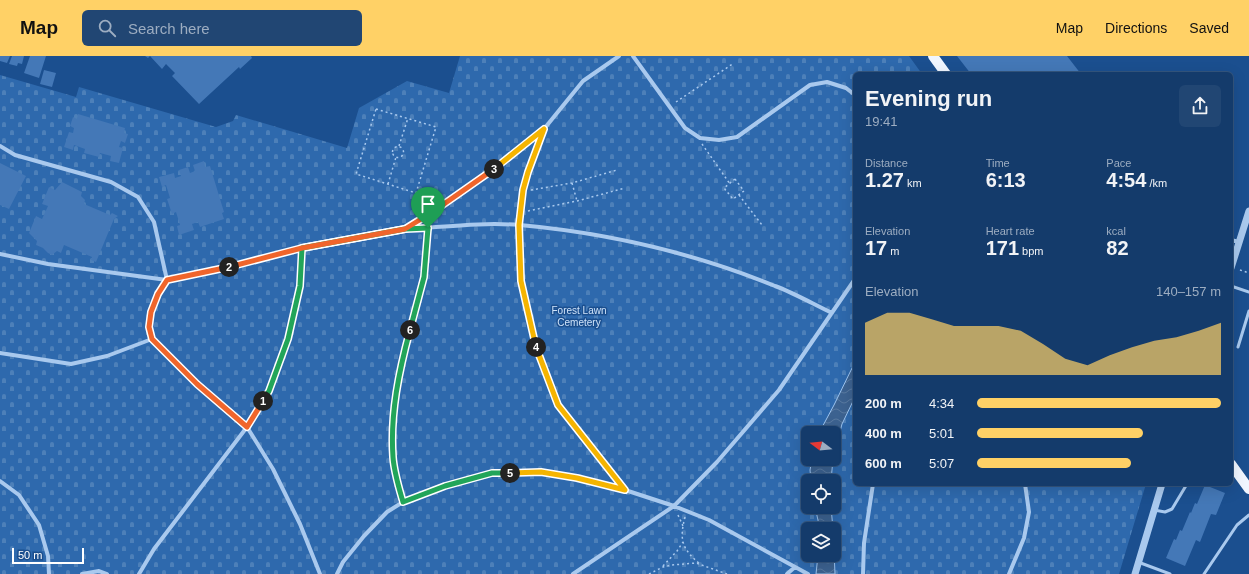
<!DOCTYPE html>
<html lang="en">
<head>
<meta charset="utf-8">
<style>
  :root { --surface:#143b6b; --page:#214673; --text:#f1f3f6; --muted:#9dadc1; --line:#33557e; --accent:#ffd166 }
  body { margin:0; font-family:Helvetica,sans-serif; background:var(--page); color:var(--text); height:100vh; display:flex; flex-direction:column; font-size:15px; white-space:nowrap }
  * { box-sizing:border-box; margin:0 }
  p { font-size:13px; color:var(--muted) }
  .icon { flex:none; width:22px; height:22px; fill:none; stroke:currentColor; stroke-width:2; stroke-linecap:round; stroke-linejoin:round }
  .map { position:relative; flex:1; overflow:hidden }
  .panel { position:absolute; left:853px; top:16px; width:380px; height:414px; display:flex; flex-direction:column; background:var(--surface); border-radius:6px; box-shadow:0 4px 16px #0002,0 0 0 1px var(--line) }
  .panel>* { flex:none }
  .needle { width:26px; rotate:286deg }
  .fabs { position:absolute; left:801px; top:370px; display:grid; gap:8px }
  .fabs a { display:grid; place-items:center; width:40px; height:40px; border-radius:6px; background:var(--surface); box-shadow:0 4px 16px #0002,0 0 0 1px var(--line); font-size:20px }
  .scale { position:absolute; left:12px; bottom:10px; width:72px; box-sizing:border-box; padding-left:4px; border:2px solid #fff; border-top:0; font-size:11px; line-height:14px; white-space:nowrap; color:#fff; -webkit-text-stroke:3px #1b4f8f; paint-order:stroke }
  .pin { position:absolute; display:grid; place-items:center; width:34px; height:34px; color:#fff; margin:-41px -17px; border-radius:50% 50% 50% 0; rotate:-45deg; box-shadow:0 0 4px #0007 }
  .pin .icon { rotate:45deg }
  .km { position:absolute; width:20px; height:20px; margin:-10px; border-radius:50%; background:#222; color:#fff; font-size:11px; line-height:20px; text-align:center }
  .round { display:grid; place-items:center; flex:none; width:42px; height:42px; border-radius:6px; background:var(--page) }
  .summary { display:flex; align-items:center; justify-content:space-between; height:68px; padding:0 12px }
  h1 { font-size:22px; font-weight:800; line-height:30px }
  .stats { display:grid; grid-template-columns:repeat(3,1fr); gap:6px; height:68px; padding:4px 12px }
  .stats div { display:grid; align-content:center }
  .stats b { font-size:20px; font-weight:800 }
  .stats small { font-size:11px; font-weight:400 }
  .stats p { font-size:11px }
  .chart { height:112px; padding:8px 12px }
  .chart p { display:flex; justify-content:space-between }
  .chart svg { width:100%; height:72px; margin-top:4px; fill:var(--accent); opacity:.7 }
  ul { padding:0 12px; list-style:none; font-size:13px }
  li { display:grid; grid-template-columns:64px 48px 1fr; align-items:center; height:30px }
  li i { height:10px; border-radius:5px; background:var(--accent) }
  header { display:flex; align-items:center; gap:24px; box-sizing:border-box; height:56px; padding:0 20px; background:var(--accent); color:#111 }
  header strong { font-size:19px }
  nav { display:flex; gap:22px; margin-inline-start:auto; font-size:14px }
  .search { width:280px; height:36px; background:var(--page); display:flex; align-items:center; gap:10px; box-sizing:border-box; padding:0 14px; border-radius:6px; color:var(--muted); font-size:15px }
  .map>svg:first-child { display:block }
</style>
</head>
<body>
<header>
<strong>Map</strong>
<div class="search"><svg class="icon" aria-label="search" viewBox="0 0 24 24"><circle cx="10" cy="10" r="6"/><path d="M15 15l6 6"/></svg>Search here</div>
<nav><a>Map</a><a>Directions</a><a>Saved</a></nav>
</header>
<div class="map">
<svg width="1249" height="518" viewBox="0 0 1249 518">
  <defs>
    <pattern id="cemetery-stones" width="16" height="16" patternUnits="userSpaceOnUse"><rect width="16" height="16" fill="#2e69ad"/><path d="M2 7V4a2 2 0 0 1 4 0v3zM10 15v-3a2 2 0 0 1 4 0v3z" fill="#4d80b9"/></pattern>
    <pattern id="water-waves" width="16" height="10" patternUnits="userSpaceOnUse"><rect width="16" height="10" fill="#3c6290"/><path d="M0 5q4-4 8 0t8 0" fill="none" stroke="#597aa1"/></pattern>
  </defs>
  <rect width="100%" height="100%" fill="#1b4f8f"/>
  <path fill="url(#cemetery-stones)" fill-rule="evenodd" d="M460,0H909L922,18H855V428H1146L1119,518H0V19L76,41L79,31L216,71L233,65L236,59L347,92L359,52L407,25L449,37ZM808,377H834V403H808ZM808,425H834V451H808ZM808,473H834V499H808Z"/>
  <path fill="url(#water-waves)" stroke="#9cc4f0" d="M855,306V341L842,368L834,399V377H819L834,349Z
    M812,403H833L831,425H811L810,414Z
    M815,451H831L833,473H820Z
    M834,495L835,518H816L818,499H834Z"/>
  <path fill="#4478b7" d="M0,0H10L7,7L0,5Z
    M12,0H24L22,8L18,7L17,10L9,8Z
    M30,0H46L39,22L24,17Z
    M145,0H251L252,2L240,13L239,11L199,48L172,20L175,17L166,8L162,13L150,0L148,2Z
    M957,0H1067L1081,18H971Z
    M44,14L56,17L52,31L40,28Z
    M78,58L125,72L124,77L128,78L125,87L121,85L119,91L123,92L119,107L110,105L111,100L100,97L99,101L84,97L85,93L74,89L73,94L64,91L69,76L73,77L74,72L70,70L73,61L77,63Z
    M204,105L205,111L210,110L224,156L222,157L224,163L200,171L198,166L192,168L194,174L179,179L177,170L180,169L176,156L172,158L167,143L170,142L166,129L162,131L159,121L174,117L175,122L181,120L179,114L188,111L190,117L195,115L193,109Z
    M0,107L26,120L9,153L0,149Z
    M62,126L82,136L81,140L85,144L84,148L110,159L112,157L118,160L114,163L96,206L91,204L92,201L64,189L61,197L57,195L52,199L48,197L43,192L36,189L37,185L29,177L36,160L42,163L48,150L42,148L49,131L55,134Z
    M1205,429L1225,437L1216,459L1211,458L1200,486L1196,484L1185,510L1166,502L1174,483L1176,484L1180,474L1182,475L1190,456L1191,457L1195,447L1197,448Z"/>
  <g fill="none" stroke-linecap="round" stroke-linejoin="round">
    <path stroke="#a9c9ee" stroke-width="1.5" stroke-dasharray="2 3" stroke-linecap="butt" d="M676,46L734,7
      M376,53L436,71L416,137L356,118Z
      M702,88L730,128
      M399,90L408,62
      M392.5 96a5.5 5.5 0 1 1 11 0a5.5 5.5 0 1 1-11 0Z
      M735,123L744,135L733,143L724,132Z
      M572,127L577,145
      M388,128L396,101
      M531,134L572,127L617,114
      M739,139L762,169
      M528,155L577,145L625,132
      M1240,214L1249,217
      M678,459L683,470
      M685,461C679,484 682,493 700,508
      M663,510L677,495L683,486
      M649,518L663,511L672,509L696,507L727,518"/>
    <path stroke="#a9c9ee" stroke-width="3" d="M1231,230L1249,236
      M1238,291L1249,255
      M1154,454L1165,456L1172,453L1187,428
      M1138,506L1170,518
      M1204,518L1237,469L1249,459"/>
    <path stroke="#a9c9ee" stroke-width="4" d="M633,0L685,72L700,82L719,84L737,81L810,29L827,26L846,32L855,39
      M544,73L527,116L523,134L519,169L521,225L534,285L558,349L625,433
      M0,90L15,99L111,126L138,141L154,166L167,224L158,238L151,256L149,271L152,283L197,328L247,371L273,413L300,468L320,518
      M405,173C443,171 482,166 520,169C607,177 694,197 775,230C794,237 813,248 832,257
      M1231,184L1239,186
      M0,198L48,208L167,224L224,212L302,192L405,173L434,155L480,123L544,73L583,25L619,0
      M0,297L71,308L107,300L152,283
      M0,425L19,439L39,469L48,500L49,518
      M403,446L393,402V353L405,294L424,221L428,172
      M82,518L99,515L107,518
      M139,518L154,493L247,371L269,335L289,283L300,230L302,192
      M337,518L343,506L364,480L387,456L403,446L445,430L492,417L541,416L577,422L625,434L674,450L709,464L808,518
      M573,518L674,450L717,406L779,334L855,223
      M787,518L795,511
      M863,518L864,487L873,428
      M1009,518L1024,482L1029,456L1025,428"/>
    <path stroke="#a9c9ee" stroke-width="7" d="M1231,212L1249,155
      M1135,518L1162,428"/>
    <path stroke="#f0f6ff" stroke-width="10" d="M933,0L946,18
      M1231,408L1249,433"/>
  </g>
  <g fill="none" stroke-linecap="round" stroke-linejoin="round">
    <g stroke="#fff" stroke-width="8">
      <path id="split-1" d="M263,345L269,335L288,283L300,230L302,192L405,173L428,172"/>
    </g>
    <g stroke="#fff" stroke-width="8">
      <path id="split-2" d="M229,211L167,224L158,238L151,256L149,271L152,283L197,328L247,371L263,345"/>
    </g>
    <g stroke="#fff" stroke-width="8">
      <path id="split-3" d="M229,211L302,192L405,173L434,155L494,113"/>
    </g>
    <g stroke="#fff" stroke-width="8">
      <path id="split-4" d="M494,113L544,73L528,116L523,134L519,169L521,225L536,291"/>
    </g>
    <g stroke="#fff" stroke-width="8">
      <path id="split-5" d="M510,417L541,416L577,422L625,434L558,349L536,291"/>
    </g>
    <g stroke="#fff" stroke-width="8">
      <path id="split-6" d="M410,274C399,315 390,358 393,401C394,416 399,432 403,446L445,430L492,417H510"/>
    </g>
    <g stroke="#fff" stroke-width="8">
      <path id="split-7" d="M410,274L424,221L428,172"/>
    </g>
    <use href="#split-1" stroke="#22a559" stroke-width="5"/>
    <use href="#split-2" stroke="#f0652b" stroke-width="5"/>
    <use href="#split-3" stroke="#f0652b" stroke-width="5"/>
    <use href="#split-4" stroke="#f5b400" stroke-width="5"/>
    <use href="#split-5" stroke="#f5b400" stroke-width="5"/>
    <use href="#split-6" stroke="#22a559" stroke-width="5"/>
    <use href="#split-7" stroke="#22a559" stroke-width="5"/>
  </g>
  <g text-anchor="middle" stroke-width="3" stroke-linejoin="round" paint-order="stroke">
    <g font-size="10" fill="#cfe3fa" stroke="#1b4f8f">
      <text x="579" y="258">Forest Lawn<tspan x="579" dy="12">Cemetery</tspan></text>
    </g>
  </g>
</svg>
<div class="fabs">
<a><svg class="needle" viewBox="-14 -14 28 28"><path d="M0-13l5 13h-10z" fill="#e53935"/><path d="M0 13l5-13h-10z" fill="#9dadc1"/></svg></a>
<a><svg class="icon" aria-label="locate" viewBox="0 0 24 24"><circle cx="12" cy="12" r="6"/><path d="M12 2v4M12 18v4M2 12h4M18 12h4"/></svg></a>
<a><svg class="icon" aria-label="layers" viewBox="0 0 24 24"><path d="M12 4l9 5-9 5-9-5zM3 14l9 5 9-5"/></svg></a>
</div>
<div class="scale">50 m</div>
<div class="pin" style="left:428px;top:172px;background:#1e9e55"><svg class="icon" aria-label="arrive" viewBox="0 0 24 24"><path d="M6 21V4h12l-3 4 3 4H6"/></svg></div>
<b class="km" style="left:263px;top:345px">1</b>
<b class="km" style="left:229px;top:211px">2</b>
<b class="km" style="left:494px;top:113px">3</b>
<b class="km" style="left:536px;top:291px">4</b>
<b class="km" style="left:510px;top:417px">5</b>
<b class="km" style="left:410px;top:274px">6</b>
<section class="panel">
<div class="summary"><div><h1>Evening run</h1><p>19:41</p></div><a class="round"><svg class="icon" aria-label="share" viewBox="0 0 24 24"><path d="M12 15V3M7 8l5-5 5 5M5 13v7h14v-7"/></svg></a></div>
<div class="stats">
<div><p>Distance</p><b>1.27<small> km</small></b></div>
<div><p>Time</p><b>6:13</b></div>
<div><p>Pace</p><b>4:54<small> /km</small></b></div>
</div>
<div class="stats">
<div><p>Elevation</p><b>17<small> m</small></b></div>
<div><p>Heart rate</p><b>171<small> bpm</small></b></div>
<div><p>kcal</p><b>82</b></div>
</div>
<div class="chart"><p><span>Elevation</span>140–157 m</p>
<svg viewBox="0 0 160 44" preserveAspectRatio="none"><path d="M0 44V12L10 6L20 6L30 10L40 14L50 14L60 14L70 17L80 25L90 34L100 38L110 32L120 27L130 23L140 21L150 17L160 12V44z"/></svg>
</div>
<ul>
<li><b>200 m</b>4:34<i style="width:100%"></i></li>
<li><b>400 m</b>5:01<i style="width:68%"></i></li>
<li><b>600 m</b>5:07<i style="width:63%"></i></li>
</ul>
</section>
</div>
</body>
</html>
